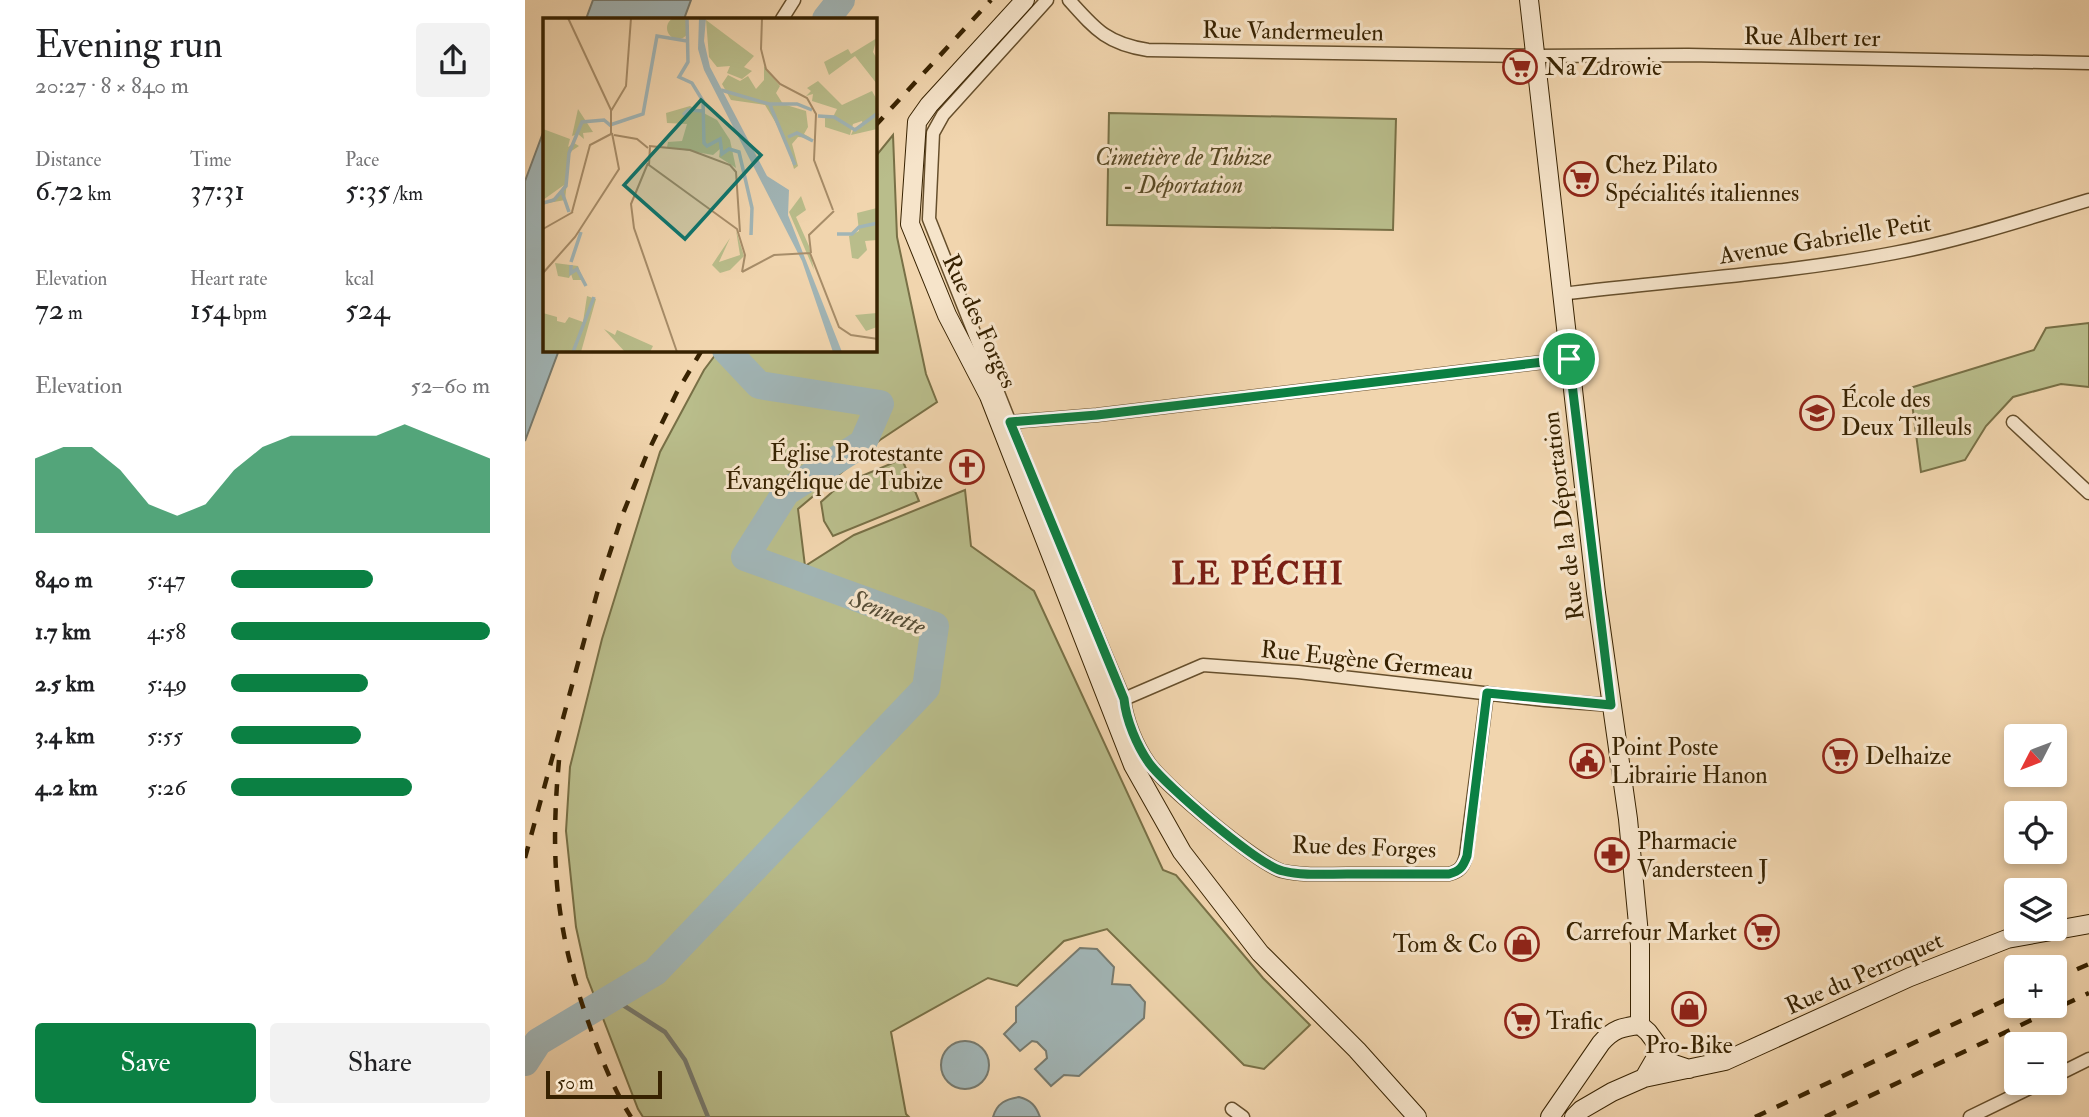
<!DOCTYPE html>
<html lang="en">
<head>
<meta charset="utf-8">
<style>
  :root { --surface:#fff; --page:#f2f2f2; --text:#202124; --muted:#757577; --accent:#0b8043 }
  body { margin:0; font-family:"IM FELL Double Pica",serif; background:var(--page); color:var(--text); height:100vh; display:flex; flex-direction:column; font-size:26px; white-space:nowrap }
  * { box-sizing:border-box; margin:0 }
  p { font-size:23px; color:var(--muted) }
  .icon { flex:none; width:38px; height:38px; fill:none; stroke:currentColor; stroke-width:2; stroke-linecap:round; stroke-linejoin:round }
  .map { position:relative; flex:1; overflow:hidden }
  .side { display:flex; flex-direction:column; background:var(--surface); width:525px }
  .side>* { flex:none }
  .needle { width:46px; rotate:228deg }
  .fabs { position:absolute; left:1479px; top:724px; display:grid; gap:14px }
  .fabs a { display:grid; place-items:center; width:63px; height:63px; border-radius:7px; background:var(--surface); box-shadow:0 4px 10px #0003; font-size:35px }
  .scale { position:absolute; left:21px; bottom:18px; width:116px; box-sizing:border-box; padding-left:7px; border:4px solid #372201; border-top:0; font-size:19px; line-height:24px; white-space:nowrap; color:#372201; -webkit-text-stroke:5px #f6e4ca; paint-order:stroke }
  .pin { position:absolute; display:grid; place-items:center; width:60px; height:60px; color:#fff; margin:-30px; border:4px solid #fff; border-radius:50%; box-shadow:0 2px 7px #0007 }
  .round { display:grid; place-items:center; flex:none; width:74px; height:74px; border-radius:7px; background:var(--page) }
  .summary { display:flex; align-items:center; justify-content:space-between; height:119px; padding:0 35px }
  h1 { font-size:38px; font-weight:600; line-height:52px }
  .stats { display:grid; grid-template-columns:repeat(3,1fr); gap:10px; height:119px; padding:7px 35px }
  .stats div { display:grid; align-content:center }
  .stats b { font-size:30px; font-weight:600 }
  .stats small { font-size:19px; font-weight:400 }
  .stats p { font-size:19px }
  .chart { height:196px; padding:14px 35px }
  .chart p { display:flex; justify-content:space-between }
  .chart svg { width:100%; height:126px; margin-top:7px; fill:var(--accent); opacity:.7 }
  .cta { display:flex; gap:14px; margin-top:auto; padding:14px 35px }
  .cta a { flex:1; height:80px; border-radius:7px; background:var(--accent); color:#fff; font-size:28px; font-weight:600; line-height:80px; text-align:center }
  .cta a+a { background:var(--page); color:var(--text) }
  ul { padding:0 35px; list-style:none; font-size:23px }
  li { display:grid; grid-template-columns:112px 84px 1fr; align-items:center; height:52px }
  li i { height:18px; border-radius:9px; background:var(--accent) }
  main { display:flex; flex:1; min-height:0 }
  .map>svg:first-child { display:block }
</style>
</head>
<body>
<main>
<section class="side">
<div class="summary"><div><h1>Evening run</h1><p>20:27 · 8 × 840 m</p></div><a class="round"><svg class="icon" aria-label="share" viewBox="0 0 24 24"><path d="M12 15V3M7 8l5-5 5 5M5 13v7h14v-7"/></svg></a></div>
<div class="stats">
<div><p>Distance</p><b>6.72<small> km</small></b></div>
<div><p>Time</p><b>37:31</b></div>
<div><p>Pace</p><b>5:35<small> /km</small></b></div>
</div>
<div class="stats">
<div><p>Elevation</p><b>72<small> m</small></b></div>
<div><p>Heart rate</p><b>154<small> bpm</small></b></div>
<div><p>kcal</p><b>524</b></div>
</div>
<div class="chart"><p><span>Elevation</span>52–60 m</p>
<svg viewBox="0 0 160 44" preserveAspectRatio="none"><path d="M0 44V18L10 14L20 14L30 22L40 34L50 38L60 34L70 22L80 14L90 10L100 10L110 10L120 10L130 6L140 10L150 14L160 18V44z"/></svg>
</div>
<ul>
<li><b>840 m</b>5:47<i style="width:55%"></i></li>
<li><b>1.7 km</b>4:58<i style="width:100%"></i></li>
<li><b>2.5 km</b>5:49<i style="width:53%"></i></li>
<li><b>3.4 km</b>5:55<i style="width:50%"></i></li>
<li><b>4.2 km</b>5:26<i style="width:70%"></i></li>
</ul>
<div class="cta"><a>Save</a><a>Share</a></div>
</section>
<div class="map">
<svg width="1564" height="1117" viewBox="0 0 1564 1117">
  <rect width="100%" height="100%" fill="#f1d5ae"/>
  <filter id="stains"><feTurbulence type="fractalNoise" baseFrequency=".00286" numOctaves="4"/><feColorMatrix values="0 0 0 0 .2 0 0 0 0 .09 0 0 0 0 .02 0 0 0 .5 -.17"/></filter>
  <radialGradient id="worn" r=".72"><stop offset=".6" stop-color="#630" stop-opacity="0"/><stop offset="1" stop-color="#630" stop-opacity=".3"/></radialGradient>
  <path fill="#b9bd8b" stroke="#787046" stroke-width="2" d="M584,113L871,119L868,230L582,225Z
    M368,135L372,237L401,374L412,402L355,440L273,509L280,566L329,535L440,490L446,546L509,591L638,870L651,875L738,978L785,1025L739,1069L719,1065L582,929L539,941L492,986L463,978L366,1032L381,1114L384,1117H118L113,1109L62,977L51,927L41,831L45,767L77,639L135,452L179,370L194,350H350V157Z
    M1564,323V387L1536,384L1488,397L1461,426L1440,460L1396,472L1385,388L1509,350L1521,328Z
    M377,459L394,501L308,536L299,521L296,502L315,485Z"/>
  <path fill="#a1b5b6" stroke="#777a6e" stroke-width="2" d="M68,0H166L159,19H61Z
    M19,130V350H34L0,441V181Z
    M555,948L572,949L589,967L587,984L605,985L620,1002L619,1018L554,1076L539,1075L526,1086L510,1069L522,1058L521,1051L512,1042L507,1041L495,1051L479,1034L491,1022V1007Z
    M416 1065a24 24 0 1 1 48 0a24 24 0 1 1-48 0Z
    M494,1097C506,1100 511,1106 515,1117H468C472,1103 481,1099 494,1097Z"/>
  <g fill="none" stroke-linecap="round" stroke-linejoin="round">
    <path stroke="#777a6e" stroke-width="4.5" d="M87,998L140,1032L160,1060L183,1117"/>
    <path stroke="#a1b5b6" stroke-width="28" d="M301,19L316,0
      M0,1062L13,1042L130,972L401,688L410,626L220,557L261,492L338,443L355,404L234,385L201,350"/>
    <g stroke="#664f2c" stroke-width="15">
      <path id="street" d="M522,0L418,115L408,133L404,219L514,496L599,699C601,720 612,746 624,763C640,786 733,864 757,871C778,876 801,874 822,874C856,874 890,874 924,874C935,871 938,867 941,856L962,693
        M544,0C570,29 582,44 623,50L1009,56L1163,55L1564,63
        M257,19L269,0
        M1037,294C1148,280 1260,274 1369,253C1435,241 1500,219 1564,200
        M485,422L572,415L1044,359
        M1488,422L1564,493
        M599,699L678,665L773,672L1020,700L1086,705
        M1530,1076L1564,1059
        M707,1109L718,1117
        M1445,1117L1515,1083"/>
    </g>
    <g stroke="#372201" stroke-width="20">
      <path id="secondary" d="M500,0L404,105L392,122L385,224L422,315L464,396L608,765L657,852L735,953L832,1050L892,1117
        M1004,0L1071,593L1103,819L1115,945V1025
        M1119,1078L1200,1061L1385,977L1482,939L1564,924
        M1025,1117L1076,1043C1088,1029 1097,1027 1115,1025L1123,1032L1146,1063L1164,1069
        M1049,1117L1056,1110L1087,1092L1119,1078L1130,1059L1132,1047"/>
    </g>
    <use href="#street" stroke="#f6e4ca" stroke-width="12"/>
    <use href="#secondary" stroke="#f6e4ca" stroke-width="18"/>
    <path stroke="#372201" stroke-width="4.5" stroke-dasharray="12 12" stroke-linecap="butt" d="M350,126L466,0
      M34,760C25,858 30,930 64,1024C75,1056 88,1088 106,1117
      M0,858L74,586L97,516L122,454L152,392L177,350
      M1530,979L1564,964
      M1230,1117L1491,995
      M1300,1117L1564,993"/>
  </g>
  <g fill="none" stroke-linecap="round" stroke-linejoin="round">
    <g stroke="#fff" stroke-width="14">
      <path id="route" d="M1044,359L1086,705L962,693L942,856C938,867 935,871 924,874C890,874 856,874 822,874C801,874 778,876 758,871C733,865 641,786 624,763C612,746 601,720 599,699L485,422L572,415Z"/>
    </g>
    <use href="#route" stroke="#0b8043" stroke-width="9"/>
  </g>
  <defs>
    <g id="supermarket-ring" transform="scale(1.75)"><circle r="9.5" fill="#f6e4ca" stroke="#8f2418" stroke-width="1.5"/><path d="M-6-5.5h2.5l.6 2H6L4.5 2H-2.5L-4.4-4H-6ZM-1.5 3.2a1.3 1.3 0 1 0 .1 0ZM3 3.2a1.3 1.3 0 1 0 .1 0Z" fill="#8f2418"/></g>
    <g id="school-ring" transform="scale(1.75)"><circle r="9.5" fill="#f6e4ca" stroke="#8f2418" stroke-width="1.5"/><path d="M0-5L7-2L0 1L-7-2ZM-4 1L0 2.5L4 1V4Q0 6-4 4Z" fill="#8f2418"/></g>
    <g id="church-ring" transform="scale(1.75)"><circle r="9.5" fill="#f6e4ca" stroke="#8f2418" stroke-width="1.5"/><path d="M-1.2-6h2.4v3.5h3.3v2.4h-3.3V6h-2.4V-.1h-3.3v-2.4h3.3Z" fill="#8f2418"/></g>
    <g id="civic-ring" transform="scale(1.75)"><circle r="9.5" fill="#f6e4ca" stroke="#8f2418" stroke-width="1.5"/><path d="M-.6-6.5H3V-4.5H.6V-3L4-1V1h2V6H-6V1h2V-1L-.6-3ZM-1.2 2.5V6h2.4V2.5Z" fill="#8f2418"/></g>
    <g id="pharmacy-ring" transform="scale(1.75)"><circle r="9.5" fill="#f6e4ca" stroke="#8f2418" stroke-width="1.5"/><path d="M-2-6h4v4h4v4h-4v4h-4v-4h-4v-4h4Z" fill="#8f2418"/></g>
    <g id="shop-ring" transform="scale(1.75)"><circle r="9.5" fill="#f6e4ca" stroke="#8f2418" stroke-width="1.5"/><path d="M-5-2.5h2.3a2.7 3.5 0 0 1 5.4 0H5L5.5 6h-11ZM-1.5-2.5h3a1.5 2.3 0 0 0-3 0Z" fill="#8f2418"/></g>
  </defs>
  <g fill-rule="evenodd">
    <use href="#supermarket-ring" x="995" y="67"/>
    <use href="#supermarket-ring" x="1056" y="179"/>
    <use href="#school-ring" x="1292" y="413"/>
    <use href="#church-ring" x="442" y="467"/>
    <use href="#supermarket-ring" x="1315" y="756"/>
    <use href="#civic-ring" x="1062" y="761"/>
    <use href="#pharmacy-ring" x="1087" y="855"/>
    <use href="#supermarket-ring" x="1237" y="932"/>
    <use href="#shop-ring" x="997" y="944"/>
    <use href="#shop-ring" x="1164" y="1009"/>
    <use href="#supermarket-ring" x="997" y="1021"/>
  </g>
  <g text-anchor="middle" stroke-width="6" stroke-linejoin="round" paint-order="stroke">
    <g font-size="24" fill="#372201" stroke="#f6e4ca">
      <text transform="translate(768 31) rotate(1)" y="8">Rue Vandermeulen</text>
      <text transform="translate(1287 37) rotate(1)" y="8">Rue Albert 1er</text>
      <text transform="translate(1300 239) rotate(-9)" y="8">Avenue Gabrielle Petit</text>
      <text transform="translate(455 321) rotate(65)" y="8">Rue des Forges</text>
      <text transform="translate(1038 516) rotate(-97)" y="8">Rue de la Déportation</text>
      <text transform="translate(842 660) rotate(6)" y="8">Rue Eugène Germeau</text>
      <text transform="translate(839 847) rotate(2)" y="8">Rue des Forges</text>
      <text transform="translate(1339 973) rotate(-24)" y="8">Rue du Perroquet</text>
    </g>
    <g font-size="24" fill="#372201" stroke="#f6e4ca" text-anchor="start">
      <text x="1020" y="75">Na Zdrowie</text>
      <text x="1080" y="173">Chez Pilato<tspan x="1080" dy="28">Spécialités italiennes</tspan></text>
      <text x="1316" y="407">École des<tspan x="1316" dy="28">Deux Tilleuls</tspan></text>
      <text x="418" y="461" text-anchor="end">Église Protestante<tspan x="418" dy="28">Évangélique de Tubize</tspan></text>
      <text x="1086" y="755">Point Poste<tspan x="1086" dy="28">Librairie Hanon</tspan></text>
      <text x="1340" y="764">Delhaize</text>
      <text x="1112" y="849">Pharmacie<tspan x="1112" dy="28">Vandersteen J</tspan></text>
      <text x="1212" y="940" text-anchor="end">Carrefour Market</text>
      <text x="972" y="952" text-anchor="end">Tom &amp; Co</text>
      <text x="1021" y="1029">Trafic</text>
      <text x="1164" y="1053" text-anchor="middle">Pro-Bike</text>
    </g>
    <g font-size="24" font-style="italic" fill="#584924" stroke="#f6e4ca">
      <text x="658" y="165">Cimetière de Tubize<tspan x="658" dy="28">- Déportation</tspan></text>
    </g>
    <g font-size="26" font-style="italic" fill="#574e37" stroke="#f6e4ca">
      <text transform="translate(363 612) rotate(23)" y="9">Sennette</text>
    </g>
    <g font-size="32" font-weight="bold" letter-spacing="2" fill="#7a1f14" stroke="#f6e4ca">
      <text x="733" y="584">LE PÉCHI</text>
    </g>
  </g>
  <g transform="translate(18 18)">
    <rect width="334" height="334" fill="#f1d5ae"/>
    <path d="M124 10a11 11 0 1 1 22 0a11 11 0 1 1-22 0ZM163,2L211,38L201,49L209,53L199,61L184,55L187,48L174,49L166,39ZM334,20L330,34L334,41V66L312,38L286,57L281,44L305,31L308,36ZM221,48L237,68L233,75L240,86L263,93L265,109L261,116L268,120L255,119L249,126L255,148L251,151L242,120L222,87L188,82L179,66L185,57L197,63L205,58L213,71L221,62ZM275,63L299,87L329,73L334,82V111L308,117L311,110L320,108L319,103L310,106L307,117L282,109V99H290L294,91L269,83L270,76L263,78L268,73L264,70ZM147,88L174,102L187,122L193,150L176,139L177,131L170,137L124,129L125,124L139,123L144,106L124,105L123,95ZM35,91L50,114L40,115L41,121L35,116L29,118ZM0,111L27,121L25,129L31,125L36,128L27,134L22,182L0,186L14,178L21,167L0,182ZM258,178L263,192L253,199L266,228L271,252L246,194ZM334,190V222L322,223L324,232L315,241L309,240L306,218L316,213L314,195ZM193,212L201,238L187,252L177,255L169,247L187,220L176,244L197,237ZM12,245L35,248L40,262H30L28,256L26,260L15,258ZM44,278L53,281L38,334H0V295L14,299V303L22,305L26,299L40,304ZM334,295V309L323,313L312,297ZM61,311L72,317L74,312L110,328L107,334H82Z" fill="#b9bd8b"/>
    <path d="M156,0H163L161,23L167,49L224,158L246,172L245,197L299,334H290L259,243L161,52L155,31Z" fill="#a1b5b6"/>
    <path fill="none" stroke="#a1b5b6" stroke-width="3.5" d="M144,0L145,44L136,59L149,65L160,83L161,125L164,128L177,121L179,136L186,131L196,134L209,190L208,217M178,72L226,86H254L269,92M227,87L252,147M140,97L145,92L160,93M275,98L291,99L312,112L335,95M245,119L254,115L270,123M19,174L26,194M0,185L11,182L23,168L26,135L39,104L61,102L67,107L100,96L114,18L144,23M294,216H309L316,209L335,205M28,244L38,214M28,247V255L34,251L43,268M30,334L51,279"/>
    <path fill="none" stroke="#a78d69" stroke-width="2" d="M25,0L68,92M219,0L218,31L223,51L237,66L264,80L273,96L271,142L290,192M68,116V93L83,68L88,0M71,117L94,121L105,130M106,128L147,132L187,147L193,154L197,214M107,128L106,147L194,211L202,237L199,254M105,145L88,186L91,210L134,334M29,194L47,127L68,116M0,211L30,194M268,235L266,217L291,193M199,254L231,237L267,235L296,309L308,317L335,321M0,255L32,219L76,151L69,115"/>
    <path fill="#0f766e" fill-opacity="0.15" stroke="#0f766e" stroke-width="3.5" d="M158,82L218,137L142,221L81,167Z"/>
    <rect width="334" height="334" fill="none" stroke="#372201" stroke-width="3.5"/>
  </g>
  <rect width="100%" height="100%" filter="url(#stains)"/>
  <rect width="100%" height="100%" fill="url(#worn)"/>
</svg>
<div class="fabs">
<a><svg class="needle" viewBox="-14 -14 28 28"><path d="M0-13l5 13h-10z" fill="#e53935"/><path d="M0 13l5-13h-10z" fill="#757577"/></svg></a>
<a><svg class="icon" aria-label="locate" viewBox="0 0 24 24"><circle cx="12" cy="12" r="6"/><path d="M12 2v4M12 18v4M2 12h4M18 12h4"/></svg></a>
<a><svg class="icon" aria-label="layers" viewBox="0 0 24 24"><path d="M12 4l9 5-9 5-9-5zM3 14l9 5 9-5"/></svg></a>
<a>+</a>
<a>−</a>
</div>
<div class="scale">50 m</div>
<div class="pin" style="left:1044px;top:359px;background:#1e9e55"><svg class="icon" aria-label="arrive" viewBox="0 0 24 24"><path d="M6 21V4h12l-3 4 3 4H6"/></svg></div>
</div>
</main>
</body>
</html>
